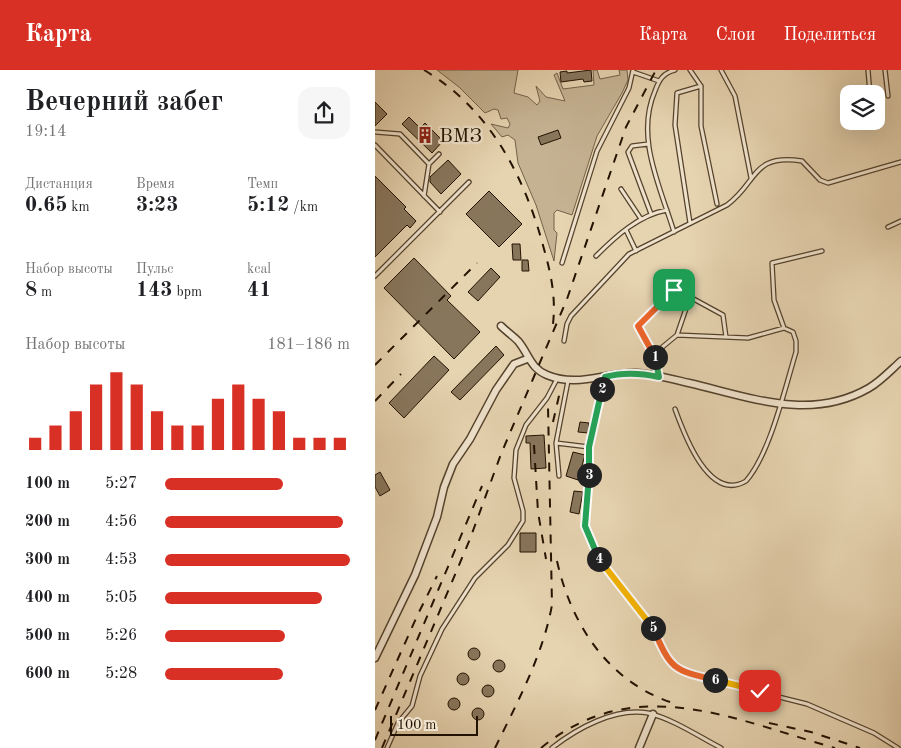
<!DOCTYPE html>
<html lang="ru">
<head>
<meta charset="utf-8">
<style>
  :root { --surface:#fff; --page:#f6f6f6; --text:#202124; --muted:#757577; --accent:#d93025 }
  body { margin:0; font-family:"Old Standard TT",serif; background:var(--page); color:var(--text); height:100vh; display:flex; flex-direction:column; font-size:19px; white-space:nowrap }
  * { box-sizing:border-box; margin:0 }
  p { font-size:16px; color:var(--muted) }
  .icon { flex:none; width:28px; height:28px; fill:none; stroke:currentColor; stroke-width:2; stroke-linecap:round; stroke-linejoin:round }
  .map { position:relative; flex:1; overflow:hidden }
  .panel { display:flex; flex-direction:column; background:var(--surface); width:375px }
  .panel>* { flex:none }
  .fabs { position:absolute; left:465px; top:15px; display:grid; gap:10px }
  .fabs a { display:grid; place-items:center; width:45px; height:45px; border-radius:10px; background:var(--surface); box-shadow:0 5px 20px #0002; font-size:25px }
  .scale { position:absolute; left:15px; bottom:12px; width:88px; box-sizing:border-box; padding-left:5px; border:2px solid #231200; border-top:0; font-size:14px; line-height:18px; white-space:nowrap; color:#231200; -webkit-text-stroke:4px #efe2cc; paint-order:stroke }
  .pin { position:absolute; display:grid; place-items:center; width:42px; height:42px; color:#fff; margin:-21px; border-radius:10px; box-shadow:0 2px 8px #0006 }
  .km { position:absolute; width:25px; height:25px; margin:-12px; border-radius:50%; background:#222; color:#fff; font-size:14px; line-height:25px; text-align:center }
  .round { display:grid; place-items:center; flex:none; width:52px; height:52px; border-radius:15px; background:var(--page) }
  .overview { display:flex; align-items:center; justify-content:space-between; height:85px; padding:0 25px }
  h1 { font-size:28px; font-weight:700; line-height:38px }
  .figures { display:grid; grid-template-columns:repeat(3,1fr); gap:8px; height:85px; padding:5px 25px }
  .figures div { display:grid; align-content:center }
  .figures b { font-size:21px; font-weight:700 }
  .figures small { font-size:14px; font-weight:400 }
  .figures p { font-size:14px }
  .chart { height:140px; padding:10px 25px }
  .chart p { display:flex; justify-content:space-between }
  .chart svg { width:100%; height:90px; margin-top:5px; stroke:var(--accent); stroke-width:6 }
  ul { padding:0 25px; list-style:none; font-size:16px }
  li { display:grid; grid-template-columns:80px 60px 1fr; align-items:center; height:38px }
  li i { height:12px; border-radius:6px; background:var(--accent) }
  header { display:flex; align-items:center; gap:30px; box-sizing:border-box; height:70px; padding:0 25px; background:var(--accent); color:#fff }
  header strong { font-size:24px }
  nav { display:flex; gap:28px; margin-inline-start:auto; font-size:18px }
  main { display:flex; flex:1; min-height:0 }
  .map>svg:first-child { display:block }
</style>
</head>
<body>
<header>
<strong>Карта</strong>
<nav><a>Карта</a><a>Слои</a><a>Поделиться</a></nav>
</header>
<main>
<section class="panel">
<div class="overview"><div><h1>Вечерний забег</h1><p>19:14</p></div><a class="round"><svg class="icon" aria-label="share" viewBox="0 0 24 24"><path d="M12 15V3M7 8l5-5 5 5M5 13v7h14v-7"/></svg></a></div>
<div class="figures">
<div><p>Дистанция</p><b>0.65<small> km</small></b></div>
<div><p>Время</p><b>3:23</b></div>
<div><p>Темп</p><b>5:12<small> /km</small></b></div>
</div>
<div class="figures">
<div><p>Набор высоты</p><b>8<small> m</small></b></div>
<div><p>Пульс</p><b>143<small> bpm</small></b></div>
<div><p>kcal</p><b>41</b></div>
</div>
<div class="chart"><p><span>Набор высоты</span>181–186 m</p>
<svg viewBox="0 0 160 44" preserveAspectRatio="none"><path d="M5 44V38M15 44V32M25 44V25M35 44V12M45 44V6M55 44V12M65 44V25M75 44V32M85 44V32M95 44V19M105 44V12M115 44V19M125 44V25M135 44V38M145 44V38M155 44V38"/></svg>
</div>
<ul>
<li><b>100 m</b>5:27<i style="width:64%"></i></li>
<li><b>200 m</b>4:56<i style="width:96%"></i></li>
<li><b>300 m</b>4:53<i style="width:100%"></i></li>
<li><b>400 m</b>5:05<i style="width:85%"></i></li>
<li><b>500 m</b>5:26<i style="width:65%"></i></li>
<li><b>600 m</b>5:28<i style="width:64%"></i></li>
</ul>
</section>
<div class="map">
<svg width="526" height="678" viewBox="0 0 526 678">
  <rect width="100%" height="100%" fill="#e6d3b0"/>
  <filter id="stains"><feTurbulence type="fractalNoise" baseFrequency=".004" numOctaves="4"/><feColorMatrix values="0 0 0 0 .2 0 0 0 0 .09 0 0 0 0 .02 0 0 0 .5 -.17"/></filter>
  <radialGradient id="worn" r=".72"><stop offset=".6" stop-color="#630" stop-opacity="0"/><stop offset="1" stop-color="#630" stop-opacity=".3"/></radialGradient>
  <path fill="#c5b292" stroke="#746249" d="M62,0H143L139,23L153,27L162,35L165,31L161,16L171,27L190,31L179,5L182,3L188,19L219,15L218,0H222L225,9L245,5L244,0H252L253,10L247,23L222,66L197,145L182,140L179,143V160L182,163L179,191L161,135L143,93L140,70L133,65L127,67L116,54L133,58L135,54L132,48L126,49L123,40L119,39L110,43L84,17Z"/>
  <path fill="#88765c" stroke="#231200" d="M216,0L217,11L209,12L208,9L186,12L185,2L192,1V3Z
    M0,32L12,44L0,56Z
    M34,47L45,58L50,53L68,71L57,83L27,54Z
    M183,60L186,68L166,75L163,67Z
    M73,90L86,104L66,124L55,112V107Z
    M0,106L31,137L29,139L41,151L35,158L32,155L0,187Z
    M114,121L147,154L124,177L91,144Z
    M137,174H145L146,190H138Z
    M39,188L76,226L72,230L105,262L79,289L9,218Z
    M147,190H153L154,201H147Z
    M116,198L125,207L103,231L93,222Z
    M121,276L129,285L85,330L76,322Z
    M59,286L74,300L29,348L14,333Z
    M205,352L214,353L213,363L203,362Z
    M169,365L171,398L156,399L155,373H151V366Z
    M198,382L210,385L203,410L191,406Z
    M5,402L15,420L5,426L0,417V405Z
    M199,421L208,422L204,444L195,442Z
    M145,463H161V482H145Z
    M93 584a6 6 0 1 1 12 0a6 6 0 1 1-12 0Z
    M118 596a6 6 0 1 1 12 0a6 6 0 1 1-12 0Z
    M82 609a6 6 0 1 1 12 0a6 6 0 1 1-12 0Z
    M107 621a6 6 0 1 1 12 0a6 6 0 1 1-12 0Z
    M73 634a6 6 0 1 1 12 0a6 6 0 1 1-12 0Z
    M97 644a6 6 0 1 1 12 0a6 6 0 1 1-12 0Z"/>
  <g fill="none" stroke-linecap="round" stroke-linejoin="round">
    <g stroke="#54422c" stroke-width="5.5">
      <path id="service" d="M315,0L326,16L302,23L300,55L315,153
        M346,0L360,26L376,108
        M493,0L495,24
        M510,0L513,26
        M258,2L284,11
        M326,16V56L342,134
        M0,62L25,64L54,94L49,126
        M273,74L257,76L253,82L276,144
        M0,75L65,142
        M54,94L64,84
        M246,119L266,149
        M513,157L526,151
        M251,160L261,181
        M299,162C285,116 260,67 280,21C284,10 288,3 300,0
        M221,186C241,166 264,145 292,140
        M187,193L222,81L254,18L258,0
        M0,206L94,112
        M315,227L348,245L351,267
        M409,258L399,230L397,193L447,181
        M189,271L192,254L196,246L254,184L352,135C383,113 376,83 427,91L445,110L453,113L526,92
        M279,284L263,256L299,220L315,227L302,265
        M284,305L279,284L302,265L373,268L409,258L418,262L421,271V282C410,318 395,384 371,411C334,433 309,364 300,339
        M230,307L214,377L210,456L226,494L278,557L297,595L316,605L432,634L499,663L523,678
        M181,373L214,377
        M184,406L181,373L193,311
        M12,678L23,653L37,636L45,606L67,559L100,508L133,475L148,451V441L139,408L141,380L151,355L172,328L182,309
        M177,678C201,659 240,637 273,643C298,649 323,666 346,678"/>
    </g>
    <g stroke="#54422c" stroke-width="9">
      <path id="minor" d="M126,256C131,261 138,266 143,271C154,284 155,298 172,305C203,318 230,302 261,303C279,304 297,309 314,313C375,327 435,352 494,318C506,311 516,300 526,291
        M0,588L40,505L62,447L69,417L78,394L95,369L121,320L139,294L152,289
        M264,678L278,644"/>
    </g>
    <use href="#service" stroke="#efe2cc" stroke-width="3"/>
    <use href="#minor" stroke="#efe2cc" stroke-width="6"/>
    <path stroke="#231200" stroke-width="2" stroke-dasharray="9 9" stroke-linecap="butt" d="M49,0C115,39 150,107 169,179C176,204 181,227 178,254
      M0,295L102,193
      M0,331L26,304
      M178,352L186,317
      M159,375L163,442L171,489
      M182,491C196,554 233,612 298,633
      M0,640L43,544L62,506
      M394,653L436,662L485,678
      M0,670L107,416
      M7,678L95,469L126,384L192,229L251,57L281,0
      M120,678C142,633 168,585 177,535L173,336
      M166,678C260,601 357,649 460,678"/>
  </g>
  <g fill="none" stroke-linecap="round" stroke-linejoin="round">
    <g stroke="#fff" stroke-width="10">
      <path id="split-1" d="M280,287L263,256L299,220"/>
    </g>
    <g stroke="#fff" stroke-width="10">
      <path id="split-2" d="M227,319L230,307C248,302 266,303 284,307L280,287"/>
    </g>
    <g stroke="#fff" stroke-width="10">
      <path id="split-3" d="M214,405V377L227,319"/>
    </g>
    <g stroke="#fff" stroke-width="10">
      <path id="split-4" d="M214,405L210,456L224,489"/>
    </g>
    <g stroke="#fff" stroke-width="10">
      <path id="split-5" d="M224,489L278,558"/>
    </g>
    <g stroke="#fff" stroke-width="10">
      <path id="split-6" d="M278,558C296,599 297,600 340,610"/>
    </g>
    <g stroke="#fff" stroke-width="10">
      <path id="split-7" d="M340,610L385,621"/>
    </g>
    <use href="#split-1" stroke="#f0652b" stroke-width="6"/>
    <use href="#split-2" stroke="#22a559" stroke-width="6"/>
    <use href="#split-3" stroke="#22a559" stroke-width="6"/>
    <use href="#split-4" stroke="#22a559" stroke-width="6"/>
    <use href="#split-5" stroke="#f5b400" stroke-width="6"/>
    <use href="#split-6" stroke="#f0652b" stroke-width="6"/>
    <use href="#split-7" stroke="#f5b400" stroke-width="6"/>
  </g>
  <defs>
    <g id="building-bare" transform="scale(1.35)"><path d="M-4-6H4V6H1V3H-1V6H-4ZM-2.5-4.3h1.7v1.8h-1.7ZM.8-4.3h1.7v1.8H.8ZM-2.5-1h1.7V.8h-1.7ZM.8-1h1.7V.8H.8Z" fill="#8f2418" stroke="#efe2cc" stroke-width="2.5" paint-order="stroke"/></g>
  </defs>
  <g fill-rule="evenodd">
    <use href="#building-bare" x="50" y="65"/>
  </g>
  <g text-anchor="middle" stroke-width="4.5" stroke-linejoin="round" paint-order="stroke">
    <g font-size="20" fill="#231200" stroke="#efe2cc" text-anchor="start">
      <text x="64" y="72">ВМЗ</text>
    </g>
  </g>
  <rect width="100%" height="100%" filter="url(#stains)"/>
  <rect width="100%" height="100%" fill="url(#worn)"/>
</svg>
<div class="fabs">
<a><svg class="icon" aria-label="layers" viewBox="0 0 24 24"><path d="M12 4l9 5-9 5-9-5zM3 14l9 5 9-5"/></svg></a>
</div>
<div class="scale">100 m</div>
<div class="pin" style="left:299px;top:220px;background:#1e9e55"><svg class="icon" aria-label="arrive" viewBox="0 0 24 24"><path d="M6 21V4h12l-3 4 3 4H6"/></svg></div>
<div class="pin" style="left:385px;top:621px;background:#d93025"><svg class="icon" aria-label="check" viewBox="0 0 24 24"><path d="M5 12l5 5 9-10"/></svg></div>
<b class="km" style="left:280px;top:287px">1</b>
<b class="km" style="left:227px;top:319px">2</b>
<b class="km" style="left:214px;top:405px">3</b>
<b class="km" style="left:224px;top:489px">4</b>
<b class="km" style="left:278px;top:558px">5</b>
<b class="km" style="left:340px;top:610px">6</b>
</div>
</main>
</body>
</html>
